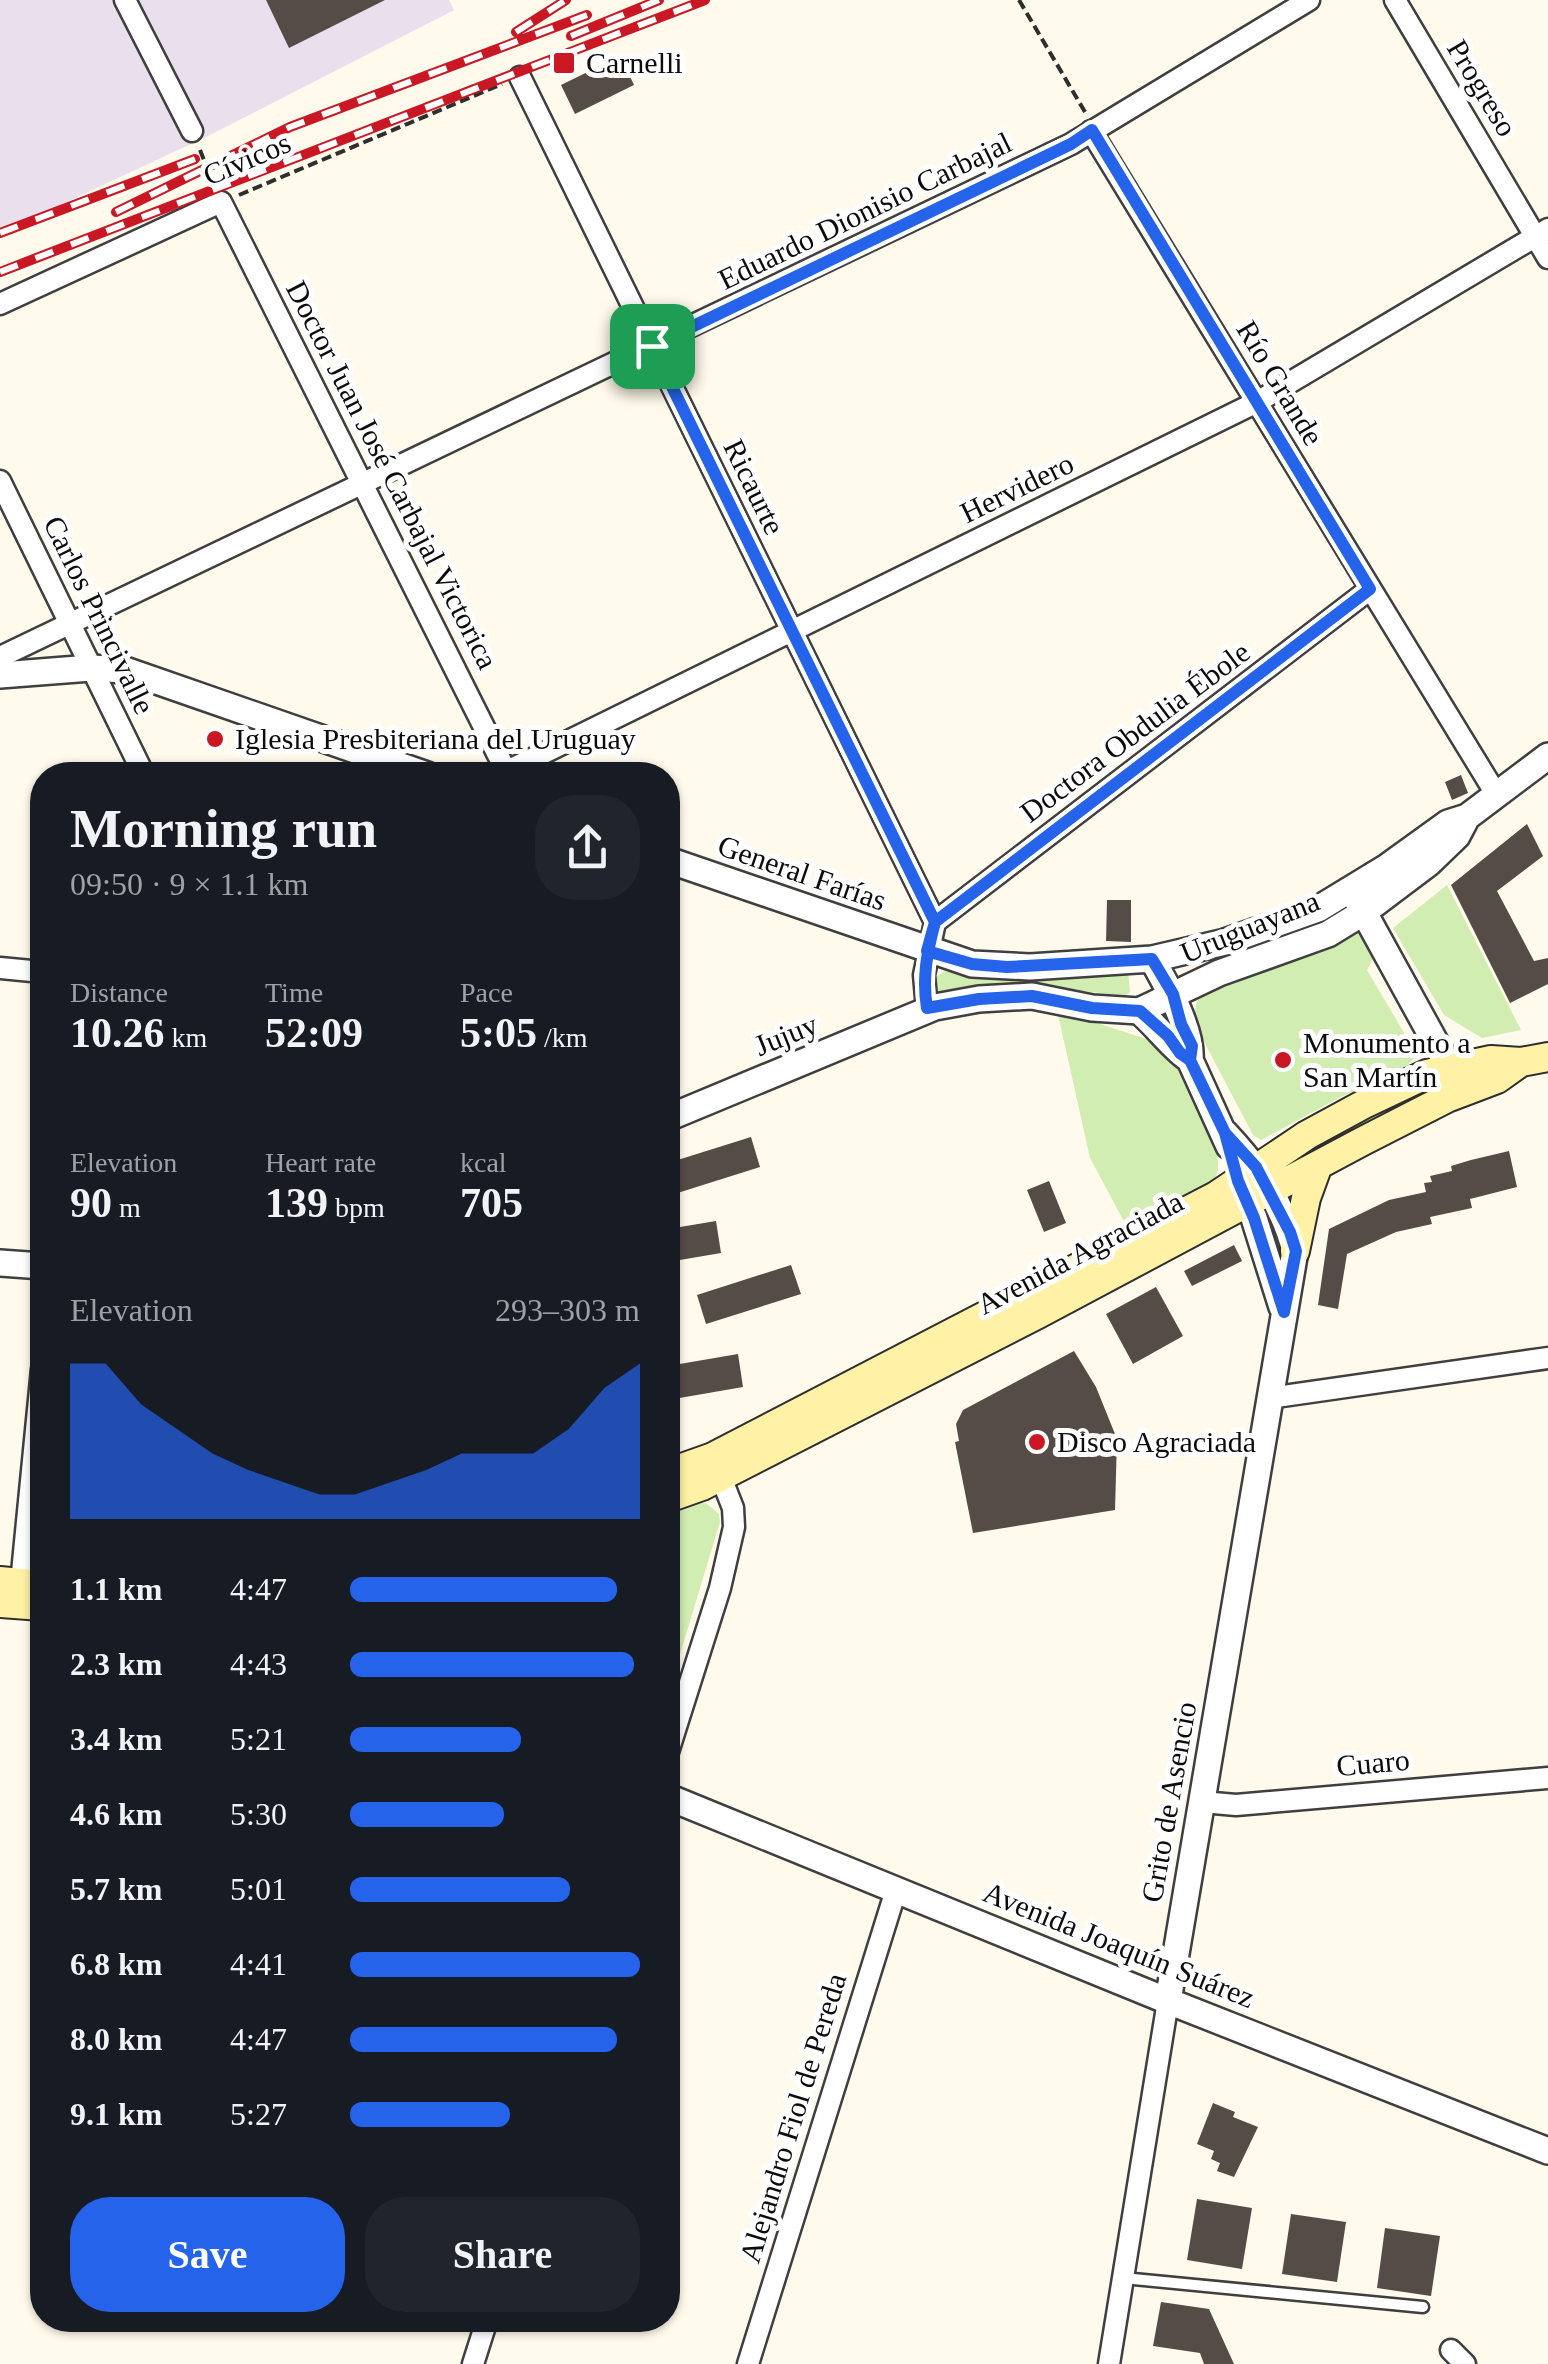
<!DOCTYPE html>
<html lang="en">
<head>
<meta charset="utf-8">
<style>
  :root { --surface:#171b24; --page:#20242c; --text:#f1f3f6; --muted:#9ea1a6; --accent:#2563eb }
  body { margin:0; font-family:"Times New Roman",serif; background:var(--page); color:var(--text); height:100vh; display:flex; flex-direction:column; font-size:38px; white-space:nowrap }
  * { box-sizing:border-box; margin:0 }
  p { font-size:32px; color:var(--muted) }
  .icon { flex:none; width:55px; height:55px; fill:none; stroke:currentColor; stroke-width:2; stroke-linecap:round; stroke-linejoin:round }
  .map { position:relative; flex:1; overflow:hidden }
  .sheet { position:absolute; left:30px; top:762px; width:650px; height:1570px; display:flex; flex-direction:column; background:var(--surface); border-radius:40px; box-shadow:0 2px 8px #0004 }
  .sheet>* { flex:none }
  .pin { position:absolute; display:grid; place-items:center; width:85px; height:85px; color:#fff; margin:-42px; border-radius:20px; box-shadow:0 5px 15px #0006 }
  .round { display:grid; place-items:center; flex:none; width:105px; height:105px; border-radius:40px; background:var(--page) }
  .overview { display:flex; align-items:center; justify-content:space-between; height:170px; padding:0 40px }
  h1 { font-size:55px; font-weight:800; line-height:75px }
  .figures { display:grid; grid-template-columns:repeat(3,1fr); gap:15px; height:170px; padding:10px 40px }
  .figures div { display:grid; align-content:center }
  .figures b { font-size:42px; font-weight:800 }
  .figures small { font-size:28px; font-weight:400 }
  .figures p { font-size:28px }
  .chart { height:280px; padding:20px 40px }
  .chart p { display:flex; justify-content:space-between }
  .chart svg { width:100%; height:180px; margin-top:10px; fill:var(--accent); opacity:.7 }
  .cta { display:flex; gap:20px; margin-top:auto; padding:20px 40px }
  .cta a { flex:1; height:115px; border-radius:40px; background:var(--accent); color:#fff; font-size:40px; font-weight:800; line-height:115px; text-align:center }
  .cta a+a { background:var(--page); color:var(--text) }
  ul { padding:0 40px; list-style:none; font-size:32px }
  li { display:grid; grid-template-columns:160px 120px 1fr; align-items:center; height:75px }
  li i { height:25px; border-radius:12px; background:var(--accent) }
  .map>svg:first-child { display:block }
</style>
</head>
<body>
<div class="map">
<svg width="1548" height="2364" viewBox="0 0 1548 2364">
  <rect width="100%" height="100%" fill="#fffaeb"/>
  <path fill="#eadfec" d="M0,0H449L454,10L206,137L0,233Z"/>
  <path fill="#d2edb1" d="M1447,885L1521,1030L1482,1038L1444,1015L1393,928Z
    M1353,931L1360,934L1374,957L1367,970L1413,1048L1414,1058L1408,1065L1337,1099L1261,1140L1253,1135L1199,1032C1194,1015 1192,1004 1205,991Z
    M945,971L1006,979L1128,972L1130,992L1126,996L1037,986L941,994L938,992L936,977Z
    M1057,1010L1162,1044C1179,1072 1237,1155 1212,1183L1128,1229L1090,1158Z
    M1475,1074L1277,1173L1278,1166L1417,1090Z
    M706,1503L719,1514L720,1522L668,1694V1508Z"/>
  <path fill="#564c47" d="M266,0H385L289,48Z
    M620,56L634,85L575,114L561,85Z
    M1461,775L1468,793L1452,800L1445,782Z
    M1527,824L1543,856L1497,891L1534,961L1548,958V984L1510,1003L1451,885Z
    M1107,900H1131V942L1106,941Z
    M751,1137L760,1167L668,1196V1163Z
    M1509,1151L1517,1187L1470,1199L1472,1208L1430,1217L1432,1224L1396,1232L1347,1254L1338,1309L1318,1305L1329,1229L1389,1200L1426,1192L1424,1183L1432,1182L1430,1176L1452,1171L1451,1166L1471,1160Z
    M1049,1181L1066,1223L1044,1232L1027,1190Z
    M716,1221L721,1253L668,1262V1229Z
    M1234,1245L1242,1261L1192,1286L1184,1271Z
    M791,1265L801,1294L706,1324L697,1295Z
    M1156,1287L1183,1336L1133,1364L1106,1314Z
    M1074,1351L1096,1387L1117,1439L1115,1510L973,1533L955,1442L959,1441L956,1424L963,1410Z
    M738,1354L743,1387L668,1400V1366Z
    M1213,2103L1235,2112L1233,2117L1258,2127L1234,2177L1217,2171L1220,2163L1211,2159L1214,2151L1197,2144Z
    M1197,2199L1252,2208L1242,2269L1187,2260Z
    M1291,2214L1346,2222L1337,2282L1282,2274Z
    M1385,2228L1440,2236L1431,2296L1377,2288Z
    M1161,2302L1209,2309L1234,2364H1204L1200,2353L1153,2346Z"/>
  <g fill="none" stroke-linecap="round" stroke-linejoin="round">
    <g stroke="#3f3f3f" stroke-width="15">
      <path id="service" d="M1123,2278L1423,2307"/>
    </g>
    <g stroke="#3f3f3f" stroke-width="25">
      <path id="minor" d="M125,0L192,131
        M1395,0L1548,258
        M520,77L935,922
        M1091,131L1496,794
        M0,304L221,202L508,775
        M0,481L144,775
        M0,657L1071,144L1309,0
        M499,775L1257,402L1548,229
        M935,922L1370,589
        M0,968L42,972
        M927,1009L924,975L935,922
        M1269,1398L1548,1358
        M21,1583L42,1369
        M668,1752L720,1588L734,1527L733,1508L717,1467
        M1202,1802L1236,1805L1548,1778
        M1451,2350L1465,2364
        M473,2364L487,2320
        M748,2364L896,1890
        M1109,2364L1168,2001"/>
    </g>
    <g stroke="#3f3f3f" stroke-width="30">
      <path id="tertiary" d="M0,675L91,668L125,670L427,775
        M668,860L972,964L1030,967L1152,959L1225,942L1318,909L1387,867L1448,823L1467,817L1548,756
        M1356,898L1450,1069
        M1152,959C1166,984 1193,1031 1190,1060L1229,1146
        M1139,1011C1156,1025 1173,1049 1189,1059
        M668,1118L935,1007L979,999L1032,996L1092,1008L1139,1011L1219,973L1328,934L1364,912L1429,863L1457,836L1467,817
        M1239,1185L1254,1218L1282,1307
        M0,1263L42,1266
        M668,1797L1168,2001L1548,2151
        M1168,2001L1295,1251C1283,1204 1258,1168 1225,1133"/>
    </g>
    <g stroke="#2e2e2e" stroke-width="32">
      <path id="secondary" d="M1295,1251L1306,1198L1318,1165
        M668,1473L713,1457L1216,1196L1307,1135L1366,1103L1427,1074L1491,1060L1521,1062L1548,1057
        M668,1498L702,1486L1038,1314L1363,1141L1447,1098L1497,1079L1521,1062
        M0,1581L42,1585
        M0,1603L42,1606"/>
    </g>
    <path stroke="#2e2e2e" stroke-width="4" stroke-dasharray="10 5" stroke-linecap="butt" d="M1019,0L1085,112
      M200,150L213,183
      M239,195L502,84"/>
    <use href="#service" stroke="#fff" stroke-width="10"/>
    <use href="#minor" stroke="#fff" stroke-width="20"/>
    <use href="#tertiary" stroke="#fff" stroke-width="25"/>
    <use href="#secondary" stroke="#fff2a6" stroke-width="28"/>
    <g stroke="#c91724" stroke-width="10">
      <path id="rail" d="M516,32L566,0
        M571,36L659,0
        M116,212L290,127L587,15
        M0,233L195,159
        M0,272L705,0"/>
    </g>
    <use href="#rail" stroke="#fff" stroke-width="6" stroke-dasharray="19" stroke-linecap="butt"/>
  </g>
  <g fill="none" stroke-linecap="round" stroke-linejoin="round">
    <g stroke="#fff" stroke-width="20">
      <path id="route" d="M652,346L935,922L927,951L972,964L1007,967L1152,959L1173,994L1181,1024L1192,1046L1190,1060L1225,1133L1238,1181L1254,1218L1284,1312L1296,1251L1290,1232L1256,1167L1225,1133L1190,1060L1180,1053L1168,1036L1140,1011L1092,1008L1032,996L979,999L927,1008C922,978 927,952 935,922L1370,589L1092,130L1071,144L652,346"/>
    </g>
    <use href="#route" stroke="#2563eb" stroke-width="12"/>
  </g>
  <g fill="#c91724" stroke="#fff" stroke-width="4">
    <rect x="552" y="51" width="24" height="24" rx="5"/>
    <circle cx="215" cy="739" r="10"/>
    <circle cx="1283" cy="1060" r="10"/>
    <circle cx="1037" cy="1442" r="10"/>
  </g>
  <g text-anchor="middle" stroke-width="10" stroke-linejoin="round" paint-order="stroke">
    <g font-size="30" fill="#0c0c0c" stroke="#fff" text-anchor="start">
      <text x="586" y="73">Carnelli</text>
      <text x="235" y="749">Iglesia Presbiteriana del Uruguay</text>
      <text x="1303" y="1053">Monumento a<tspan x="1303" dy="34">San Martín</tspan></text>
      <text x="1057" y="1452">Disco Agraciada</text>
    </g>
    <g font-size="30" fill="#0c0c0c" stroke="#fff">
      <text transform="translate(1482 88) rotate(59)" y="10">Progreso</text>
      <text transform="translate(247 159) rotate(-23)" y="10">Cívicos</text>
      <text transform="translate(865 211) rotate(-26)" y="10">Eduardo Dionisio Carbajal</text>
      <text transform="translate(1280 383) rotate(59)" y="10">Río Grande</text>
      <text transform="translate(392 475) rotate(63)" y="10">Doctor Juan José Carbajal Victorica</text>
      <text transform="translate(754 487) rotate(64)" y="10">Ricaurte</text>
      <text transform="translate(1017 488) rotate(-26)" y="10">Hervidero</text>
      <text transform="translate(99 615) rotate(64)" y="10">Carlos Princivalle</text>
      <text transform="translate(1135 732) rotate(-37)" y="10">Doctora Obdulia Ébole</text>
      <text transform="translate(802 873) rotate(19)" y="10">General Farías</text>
      <text transform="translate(1250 927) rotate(-22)" y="10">Uruguayana</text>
      <text transform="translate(786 1035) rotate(-22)" y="10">Jujuy</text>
      <text transform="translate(1080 1253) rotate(-28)" y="10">Avenida Agraciada</text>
      <text transform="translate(1373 1763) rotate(-5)" y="10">Cuaro</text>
      <text transform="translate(1169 1802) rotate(-80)" y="10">Grito de Asencio</text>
      <text transform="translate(1119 1945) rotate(22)" y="10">Avenida Joaquín Suárez</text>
      <text transform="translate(793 2118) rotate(-73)" y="10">Alejandro Fiol de Pereda</text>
    </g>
  </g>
</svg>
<div class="pin" style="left:652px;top:346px;background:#1e9e55"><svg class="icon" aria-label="arrive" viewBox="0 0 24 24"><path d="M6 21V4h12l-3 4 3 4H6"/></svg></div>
<section class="sheet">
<div class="overview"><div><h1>Morning run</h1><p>09:50 · 9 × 1.1 km</p></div><a class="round"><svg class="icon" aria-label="share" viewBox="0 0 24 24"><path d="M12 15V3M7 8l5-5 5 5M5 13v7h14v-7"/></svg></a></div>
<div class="figures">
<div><p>Distance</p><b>10.26<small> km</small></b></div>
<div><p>Time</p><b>52:09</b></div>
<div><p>Pace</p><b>5:05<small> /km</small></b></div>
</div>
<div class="figures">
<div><p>Elevation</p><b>90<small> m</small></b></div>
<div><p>Heart rate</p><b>139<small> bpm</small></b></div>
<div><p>kcal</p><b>705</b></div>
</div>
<div class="chart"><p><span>Elevation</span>293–303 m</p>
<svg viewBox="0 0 160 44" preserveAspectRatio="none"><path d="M0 44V6L10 6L20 16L30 22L40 28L50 32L60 35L70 38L80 38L90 35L100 32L110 28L120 28L130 28L140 22L150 12L160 6V44z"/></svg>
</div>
<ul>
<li><b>1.1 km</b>4:47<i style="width:92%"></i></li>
<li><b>2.3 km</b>4:43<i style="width:98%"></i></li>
<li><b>3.4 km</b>5:21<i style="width:59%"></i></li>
<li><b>4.6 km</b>5:30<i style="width:53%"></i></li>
<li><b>5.7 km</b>5:01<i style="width:76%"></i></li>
<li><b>6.8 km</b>4:41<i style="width:100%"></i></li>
<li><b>8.0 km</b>4:47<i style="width:92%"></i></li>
<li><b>9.1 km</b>5:27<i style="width:55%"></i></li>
</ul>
<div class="cta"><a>Save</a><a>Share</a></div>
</section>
</div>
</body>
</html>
